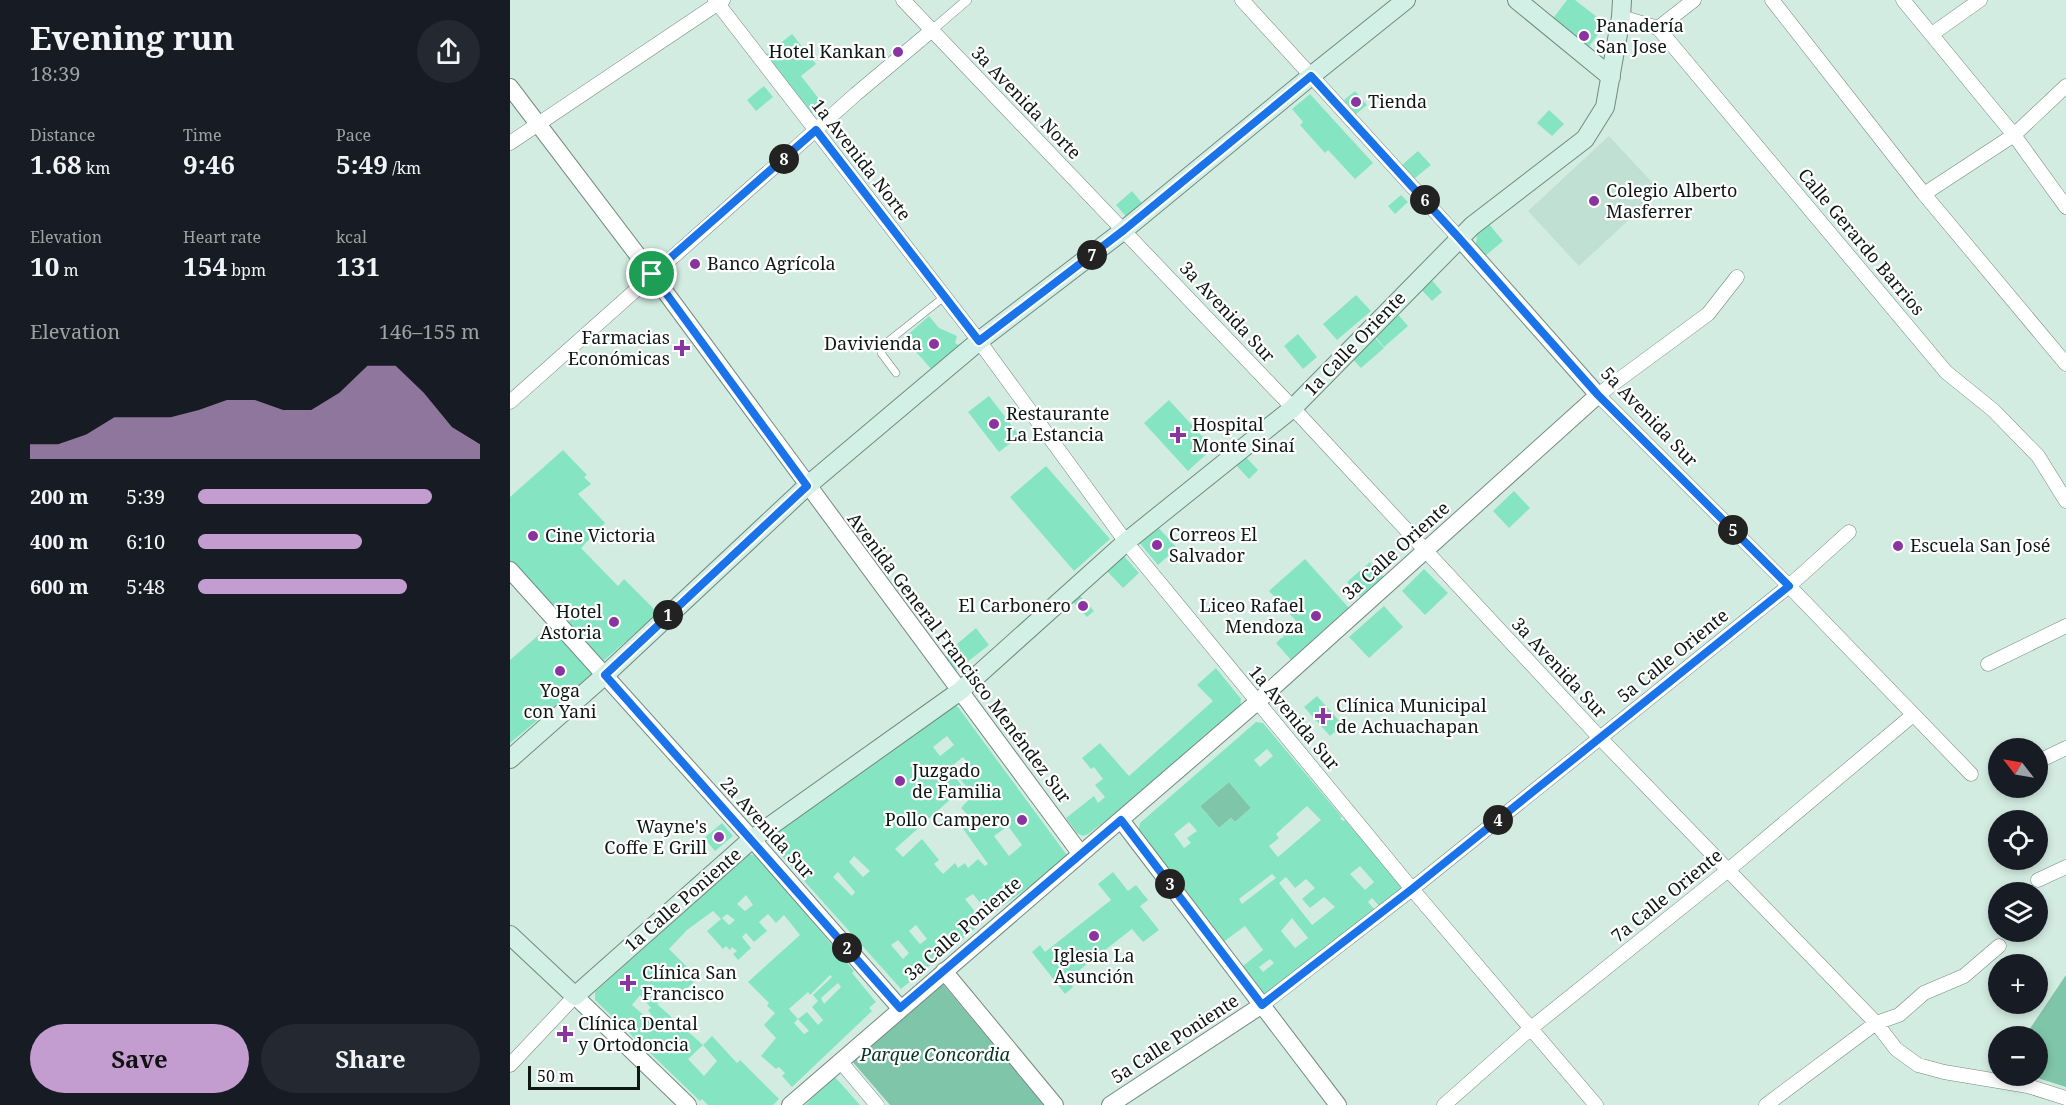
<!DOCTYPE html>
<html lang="en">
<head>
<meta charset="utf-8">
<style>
  :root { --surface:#171b24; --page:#242831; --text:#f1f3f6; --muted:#9ea1a6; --accent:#c39dd0 }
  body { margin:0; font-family:"Noto Serif",serif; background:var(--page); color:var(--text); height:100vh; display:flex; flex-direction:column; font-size:22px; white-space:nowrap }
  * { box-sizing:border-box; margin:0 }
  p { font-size:20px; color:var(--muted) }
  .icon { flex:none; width:33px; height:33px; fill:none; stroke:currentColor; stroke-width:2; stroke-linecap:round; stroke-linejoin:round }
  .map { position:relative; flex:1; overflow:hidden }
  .drawer { display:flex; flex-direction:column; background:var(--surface); width:510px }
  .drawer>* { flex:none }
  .needle { width:39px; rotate:301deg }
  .controls { position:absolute; left:1478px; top:738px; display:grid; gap:12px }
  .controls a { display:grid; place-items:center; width:60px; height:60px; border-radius:50%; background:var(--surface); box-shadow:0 3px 9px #0003; font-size:30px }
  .scale { position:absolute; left:18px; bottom:15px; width:112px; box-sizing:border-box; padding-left:6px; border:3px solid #0e1713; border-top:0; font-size:16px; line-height:21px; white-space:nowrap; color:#0e1713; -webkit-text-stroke:4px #fff; paint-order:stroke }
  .pin { position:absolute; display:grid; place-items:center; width:51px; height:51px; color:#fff; margin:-26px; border:3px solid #fff; border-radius:50%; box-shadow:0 2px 6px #0007 }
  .km { position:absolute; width:30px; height:30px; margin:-15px; border-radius:50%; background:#222; color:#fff; font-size:16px; line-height:30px; text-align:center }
  .round { display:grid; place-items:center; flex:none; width:63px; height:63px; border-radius:32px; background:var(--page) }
  .headline { display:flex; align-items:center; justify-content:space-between; height:102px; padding:0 30px }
  h1 { font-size:33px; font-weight:700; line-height:45px }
  .stats { display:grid; grid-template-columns:repeat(3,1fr); gap:9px; height:102px; padding:6px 30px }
  .stats div { display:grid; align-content:center }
  .stats b { font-size:26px; font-weight:700 }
  .stats small { font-size:16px; font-weight:400 }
  .stats p { font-size:16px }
  .chart { height:168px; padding:12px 30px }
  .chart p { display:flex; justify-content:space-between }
  .chart svg { width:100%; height:108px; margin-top:6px; fill:var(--accent); opacity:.7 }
  .cta { display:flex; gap:12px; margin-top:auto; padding:12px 30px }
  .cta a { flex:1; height:69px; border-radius:36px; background:var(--accent); color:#111; font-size:24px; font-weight:700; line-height:69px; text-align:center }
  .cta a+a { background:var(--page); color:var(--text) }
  ul { padding:0 30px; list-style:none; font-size:20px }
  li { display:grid; grid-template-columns:96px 72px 1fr; align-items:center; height:45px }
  li i { height:15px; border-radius:8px; background:var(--accent) }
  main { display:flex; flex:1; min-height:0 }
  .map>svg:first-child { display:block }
</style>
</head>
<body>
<main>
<section class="drawer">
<div class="headline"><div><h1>Evening run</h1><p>18:39</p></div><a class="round"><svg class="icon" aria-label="share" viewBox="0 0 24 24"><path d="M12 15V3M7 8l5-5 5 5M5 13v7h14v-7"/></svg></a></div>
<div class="stats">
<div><p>Distance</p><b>1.68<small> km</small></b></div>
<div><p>Time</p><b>9:46</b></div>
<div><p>Pace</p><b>5:49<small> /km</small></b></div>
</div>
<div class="stats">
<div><p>Elevation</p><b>10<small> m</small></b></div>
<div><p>Heart rate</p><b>154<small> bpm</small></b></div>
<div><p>kcal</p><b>131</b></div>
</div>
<div class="chart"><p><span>Elevation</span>146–155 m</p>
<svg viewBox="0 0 160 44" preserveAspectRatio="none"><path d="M0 44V38L10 38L20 34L30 27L40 27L50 27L60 24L70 20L80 20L90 24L100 24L110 17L120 6L130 6L140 17L150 31L160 38V44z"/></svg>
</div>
<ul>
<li><b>200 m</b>5:39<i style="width:83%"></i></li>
<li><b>400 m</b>6:10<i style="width:58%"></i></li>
<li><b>600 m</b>5:48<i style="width:74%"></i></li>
</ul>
<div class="cta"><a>Save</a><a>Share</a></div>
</section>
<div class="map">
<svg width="1556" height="1105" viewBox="0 0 1556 1105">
  <rect width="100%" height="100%" fill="#d3ece2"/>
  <path fill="#bfe0d2" d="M1099,136L1150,191L1069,266L1018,211Z"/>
  <path fill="#7fc5aa" d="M719,782L741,808L725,822L721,818L709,828L690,806Z
    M1556,975V1087L1521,1076H1527V1036H1515Z
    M431,982L534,1105H380L341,1060Z"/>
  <path fill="#85e5c2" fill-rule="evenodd" d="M1057,0H1065L1096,24L1077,49L1041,21Z
    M282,34L306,64L291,76L313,104L300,115L254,56Z
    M254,86L263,97L246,111L237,100Z
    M845,91L857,105L846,114L834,100Z
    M800,94L863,163L845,179L818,150L815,153L790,125L793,122L782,109Z
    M1039,110L1054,124L1042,136L1027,123Z
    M908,151L921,165L904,179L892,165Z
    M622,191L636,208L620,221L606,205Z
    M891,195L898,202L885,214L878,206Z
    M979,224L993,241L975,256L966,244L967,234Z
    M920,278L932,292L922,301L909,287Z
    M846,295L861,311L827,340L813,324Z
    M884,310L898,326L874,347L861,331Z
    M419,316L429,328L447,336L445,343L451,346L422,370L394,338Z
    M860,332L874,348L851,368L837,353Z
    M788,334L807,357L793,369L774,346Z
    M479,396L510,436L489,452L458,412Z
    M659,400L703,448L678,471L634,423Z
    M53,450L77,475L74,477L81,484L68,494L95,523L71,548L108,586L114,579L148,613L90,664L0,566V497Z
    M734,455L748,470L739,479L725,464Z
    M536,466L600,539L564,571L500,497Z
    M1004,491L1020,508L999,528L983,511Z
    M646,525L667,548L648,565L628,541Z
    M610,555L614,556L629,573L613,588L595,569Z
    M795,559L839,608L781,660L766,643L788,623L759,591Z
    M860,562L875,578L852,599L837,582Z
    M914,569L938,593L915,615L892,591Z
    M569,595L584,611L577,617L562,601Z
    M874,606L893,627L859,658L839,637Z
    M39,626L83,674L0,743V660Z
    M466,628L479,645L443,673L433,659L449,646L447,644Z
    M706,668L731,699L730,707L606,813L578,834L573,836L567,833L556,818L584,796L588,803L595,797L585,785L593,779L584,767L581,769L572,758L590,743L619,776L703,701L687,685Z
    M807,696L833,725L820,736L794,707Z
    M444,705L448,707L559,858L480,915L463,894L455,899L473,922L391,989L261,844V837ZM437,736L444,745L430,756L423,747ZM453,757L459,765L449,773L443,765ZM447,775L463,795L451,808L458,815L449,823L478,864L475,866L468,859L458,868L455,863L448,868L445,863L433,874L424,864L429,860L412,839L393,857L385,849L443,797L439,791L447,785L451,790L453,788L445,776ZM498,826L512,845L499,856L484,836ZM344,856L360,871L353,877L339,862ZM328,872L345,892L342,896L323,877ZM406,925L417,939L410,944L399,931ZM388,940L399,953L393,959L381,945Z
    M746,722L753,723L832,817L830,818L833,821L835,820L892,885L890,894L871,908L862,898L858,902L866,911L756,1000L738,976L739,975L733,966L753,950L735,926L712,943L628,833L630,823ZM757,749L763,756L750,767L744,760ZM719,782L741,808L725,822L721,818L709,828L690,806ZM797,806L811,820L768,857L759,846L769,838L766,834ZM679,822L687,831L677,838L681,843L674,848L664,834ZM850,866L864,882L855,890L840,874ZM762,874L766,878L732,904L729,899ZM776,877L785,888L796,879L805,888L792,899L800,908L814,897L825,907L802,925L769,883ZM782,918L798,938L785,948L771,931ZM760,959L764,963L753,972L749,967Z
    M212,823L223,836L205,851L194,838Z
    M239,854L246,855L344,971L342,973L366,1002L359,1008L362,1011L282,1087L272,1076L275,1073L269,1067L266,1069L251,1056L266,1038L254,1025L265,1013L257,1006L259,1003L238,982L290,935L274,915L266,923L258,914L249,922L257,931L244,942L236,933L232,937L241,948L228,960L223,954L227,951L222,947L220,950L216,946L213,949L197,931L211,919L203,911L177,930L159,949L188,978L167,998L160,991L147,1004L193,1045L178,1059L194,1076L207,1061L193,1045L202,1036L227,1063L230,1060L269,1099L263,1105H198L192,1099L190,1101L85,1000V992ZM236,895L243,905L235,911L227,904ZM217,914L225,920L219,925L212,918ZM320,975L322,977L303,995L308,1001L302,1007L313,1020L308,1025L297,1012L288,1019L299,1031L294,1034L284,1023L288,1019L279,1009L298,992L300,995ZM328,983L331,987L314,1004L311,998ZM130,995L141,1008L138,1010L141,1014L137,1018L122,1005Z
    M603,872L618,891L626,885L638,900L630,906L649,930L633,942L622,929L558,979L563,987L555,994L522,952L530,945L535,952L601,900L588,884Z
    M325,1077L350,1105H295L302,1098Z"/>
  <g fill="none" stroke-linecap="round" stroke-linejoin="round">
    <g stroke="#738a81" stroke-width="8">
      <path id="service" d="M386,373L371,353L376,343L434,297"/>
    </g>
    <g stroke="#738a81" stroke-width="10">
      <path id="pedestrian" d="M421,31L457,0"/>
    </g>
    <g stroke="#738a81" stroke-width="15">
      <path id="minor" d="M205,0L469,341L616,542L902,889L1086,1105
        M393,0L783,408L1090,738L1366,1023L1386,1049L1408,1065L1434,1072L1518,1086L1556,1098
        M732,0L949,238
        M1262,0L1414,194L1556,364
        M1393,0L1504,135L1556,207
        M1111,17L1148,28L1436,372L1483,410L1528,456L1556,501
        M1148,28L1184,0
        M1422,34L1470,0
        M0,143L213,0
        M1414,194L1504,135L1556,86
        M1227,277L1198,314L1088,395L1279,586L1461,774
        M0,402L346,94L421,31
        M1478,664L1556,626
        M1527,762L1556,748
        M1528,880L1556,867
        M752,1005L902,889L1279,586L1339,532
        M330,1061L367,1105
        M0,1065L65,996
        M934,1105L1020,1029L1217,871L1403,715
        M1256,1105L1366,1023L1389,1015L1414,993L1454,976L1489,946"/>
    </g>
    <g stroke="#738a81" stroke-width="18">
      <path id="tertiary" d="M0,87L142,274L570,853
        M0,570L242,839L390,1008
        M611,820L828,1105
        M434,971L545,1105
        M65,996L178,1105
        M280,1105L747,702L1088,395L949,238
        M600,1105L752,1005"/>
    </g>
    <g stroke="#738a81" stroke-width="20">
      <path id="secondary" d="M1007,0L1101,77
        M0,759L95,675L297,486L469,341L614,230L801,76L896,0
        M0,935L65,996L242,839L450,691L616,542L783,408L962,226L1075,139L1095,107L1111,17L1112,0"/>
    </g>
    <use href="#service" stroke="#fff" stroke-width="7"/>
    <use href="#pedestrian" stroke="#fff" stroke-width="9"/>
    <use href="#minor" stroke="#fff" stroke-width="14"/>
    <use href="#tertiary" stroke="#fff" stroke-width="16"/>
    <use href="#secondary" stroke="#d3f0e6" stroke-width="18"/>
  </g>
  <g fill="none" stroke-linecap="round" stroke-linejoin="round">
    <g stroke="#fff" stroke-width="12">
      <path id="route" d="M801,76L949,238L1088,395L1279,586L902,889L752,1005L611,820L390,1008L95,675L297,486L142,274L306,130L469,341L614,230Z"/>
    </g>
    <use href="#route" stroke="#1a73e8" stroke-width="8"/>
  </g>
  <g fill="#8a34a1" stroke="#fff" stroke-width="2">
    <circle cx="1074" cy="36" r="6"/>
    <circle cx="388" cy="52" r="6"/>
    <circle cx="846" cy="102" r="6"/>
    <circle cx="1084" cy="201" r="6"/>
    <circle cx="185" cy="264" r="6"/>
    <circle cx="424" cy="344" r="6"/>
    <path d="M169 339h6v6h6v6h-6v6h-6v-6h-6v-6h6z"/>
    <circle cx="484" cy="424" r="6"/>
    <path d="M665 426h6v6h6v6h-6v6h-6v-6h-6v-6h6z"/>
    <circle cx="23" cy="536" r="6"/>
    <circle cx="647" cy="545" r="6"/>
    <circle cx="1388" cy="546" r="6"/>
    <circle cx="573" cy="606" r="6"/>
    <circle cx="806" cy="616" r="6"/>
    <circle cx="104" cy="622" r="6"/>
    <circle cx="50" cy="671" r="6"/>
    <path d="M810 707h6v6h6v6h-6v6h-6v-6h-6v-6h6z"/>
    <circle cx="390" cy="781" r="6"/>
    <circle cx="512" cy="820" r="6"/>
    <circle cx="209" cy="837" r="6"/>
    <circle cx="584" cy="936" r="6"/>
    <path d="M115 974h6v6h6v6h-6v6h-6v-6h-6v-6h6z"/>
    <path d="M52 1025h6v6h6v6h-6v6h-6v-6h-6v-6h6z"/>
  </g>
  <g text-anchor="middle" stroke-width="4.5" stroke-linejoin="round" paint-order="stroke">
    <g font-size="18" fill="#0e1713" stroke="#fff" text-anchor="start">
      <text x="1086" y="32">Panadería<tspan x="1086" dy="21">San Jose</tspan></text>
      <text x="376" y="58" text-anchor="end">Hotel Kankan</text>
      <text x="858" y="108">Tienda</text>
      <text x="1096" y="197">Colegio Alberto<tspan x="1096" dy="21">Masferrer</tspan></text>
      <text x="197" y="270">Banco Agrícola</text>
      <text x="160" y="344" text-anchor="end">Farmacias<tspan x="160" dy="21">Económicas</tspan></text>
      <text x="412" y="350" text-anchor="end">Davivienda</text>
      <text x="496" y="420">Restaurante<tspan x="496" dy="21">La Estancia</tspan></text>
      <text x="682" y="431">Hospital<tspan x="682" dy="21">Monte Sinaí</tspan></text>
      <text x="659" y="541">Correos El<tspan x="659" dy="21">Salvador</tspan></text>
      <text x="35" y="542">Cine Victoria</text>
      <text x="1400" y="552">Escuela San José</text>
      <text x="561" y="612" text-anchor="end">El Carbonero</text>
      <text x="794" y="612" text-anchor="end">Liceo Rafael<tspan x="794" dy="21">Mendoza</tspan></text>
      <text x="92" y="618" text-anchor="end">Hotel<tspan x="92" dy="21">Astoria</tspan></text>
      <text x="50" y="697" text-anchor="middle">Yoga<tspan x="50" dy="21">con Yani</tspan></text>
      <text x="826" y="712">Clínica Municipal<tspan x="826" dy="21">de Achuachapan</tspan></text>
      <text x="402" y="777">Juzgado<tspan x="402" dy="21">de Familia</tspan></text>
      <text x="500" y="826" text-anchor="end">Pollo Campero</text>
      <text x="197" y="833" text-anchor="end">Wayne's<tspan x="197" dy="21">Coffe E Grill</tspan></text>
      <text x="584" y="962" text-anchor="middle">Iglesia La<tspan x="584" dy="21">Asunción</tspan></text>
      <text x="132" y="979">Clínica San<tspan x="132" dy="21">Francisco</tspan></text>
      <text x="68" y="1030">Clínica Dental<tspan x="68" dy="21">y Ortodoncia</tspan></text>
    </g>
    <g font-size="18" fill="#0e1713" stroke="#fff">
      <text transform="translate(516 103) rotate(46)" y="6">3a Avenida Norte</text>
      <text transform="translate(351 160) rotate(52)" y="6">1a Avenida Norte</text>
      <text transform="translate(1351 242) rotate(50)" y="6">Calle Gerardo Barrios</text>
      <text transform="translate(717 312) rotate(47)" y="6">3a Avenida Sur</text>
      <text transform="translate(845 344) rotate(-46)" y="6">1a Calle Oriente</text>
      <text transform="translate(1139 417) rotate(46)" y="6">5a Avenida Sur</text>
      <text transform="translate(886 551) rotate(-42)" y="6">3a Calle Oriente</text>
      <text transform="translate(1163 656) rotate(-39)" y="6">5a Calle Oriente</text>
      <text transform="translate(449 658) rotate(53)" y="6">Avenida General Francisco Menéndez Sur</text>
      <text transform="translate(1049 668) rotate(47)" y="6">3a Avenida Sur</text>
      <text transform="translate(784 718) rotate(50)" y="6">1a Avenida Sur</text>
      <text transform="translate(257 828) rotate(48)" y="6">2a Avenida Sur</text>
      <text transform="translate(1157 896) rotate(-39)" y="6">7a Calle Oriente</text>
      <text transform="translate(173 900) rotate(-41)" y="6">1a Calle Poniente</text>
      <text transform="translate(453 929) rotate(-41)" y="6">3a Calle Poniente</text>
      <text transform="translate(665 1039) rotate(-33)" y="6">5a Calle Poniente</text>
    </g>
    <g font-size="18" font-style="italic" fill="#053325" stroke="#fff">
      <text x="425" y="1061">Parque Concordia</text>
    </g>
  </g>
</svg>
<div class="controls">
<a><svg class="needle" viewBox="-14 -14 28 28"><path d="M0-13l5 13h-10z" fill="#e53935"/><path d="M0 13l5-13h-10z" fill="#9ea1a6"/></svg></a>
<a><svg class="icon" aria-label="locate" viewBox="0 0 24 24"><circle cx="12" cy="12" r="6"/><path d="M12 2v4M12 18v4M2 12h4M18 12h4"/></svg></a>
<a><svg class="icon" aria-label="layers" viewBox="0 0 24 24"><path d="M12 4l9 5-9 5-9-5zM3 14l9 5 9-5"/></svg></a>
<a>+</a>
<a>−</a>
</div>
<div class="scale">50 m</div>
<div class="pin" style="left:142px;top:274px;background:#1e9e55"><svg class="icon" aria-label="arrive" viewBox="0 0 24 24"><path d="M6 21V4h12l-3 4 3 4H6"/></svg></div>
<b class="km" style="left:158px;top:615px">1</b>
<b class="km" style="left:337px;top:948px">2</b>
<b class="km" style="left:660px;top:884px">3</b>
<b class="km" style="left:988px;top:820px">4</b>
<b class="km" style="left:1223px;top:530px">5</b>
<b class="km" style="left:915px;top:200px">6</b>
<b class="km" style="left:582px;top:255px">7</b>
<b class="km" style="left:274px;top:159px">8</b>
</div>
</main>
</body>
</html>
